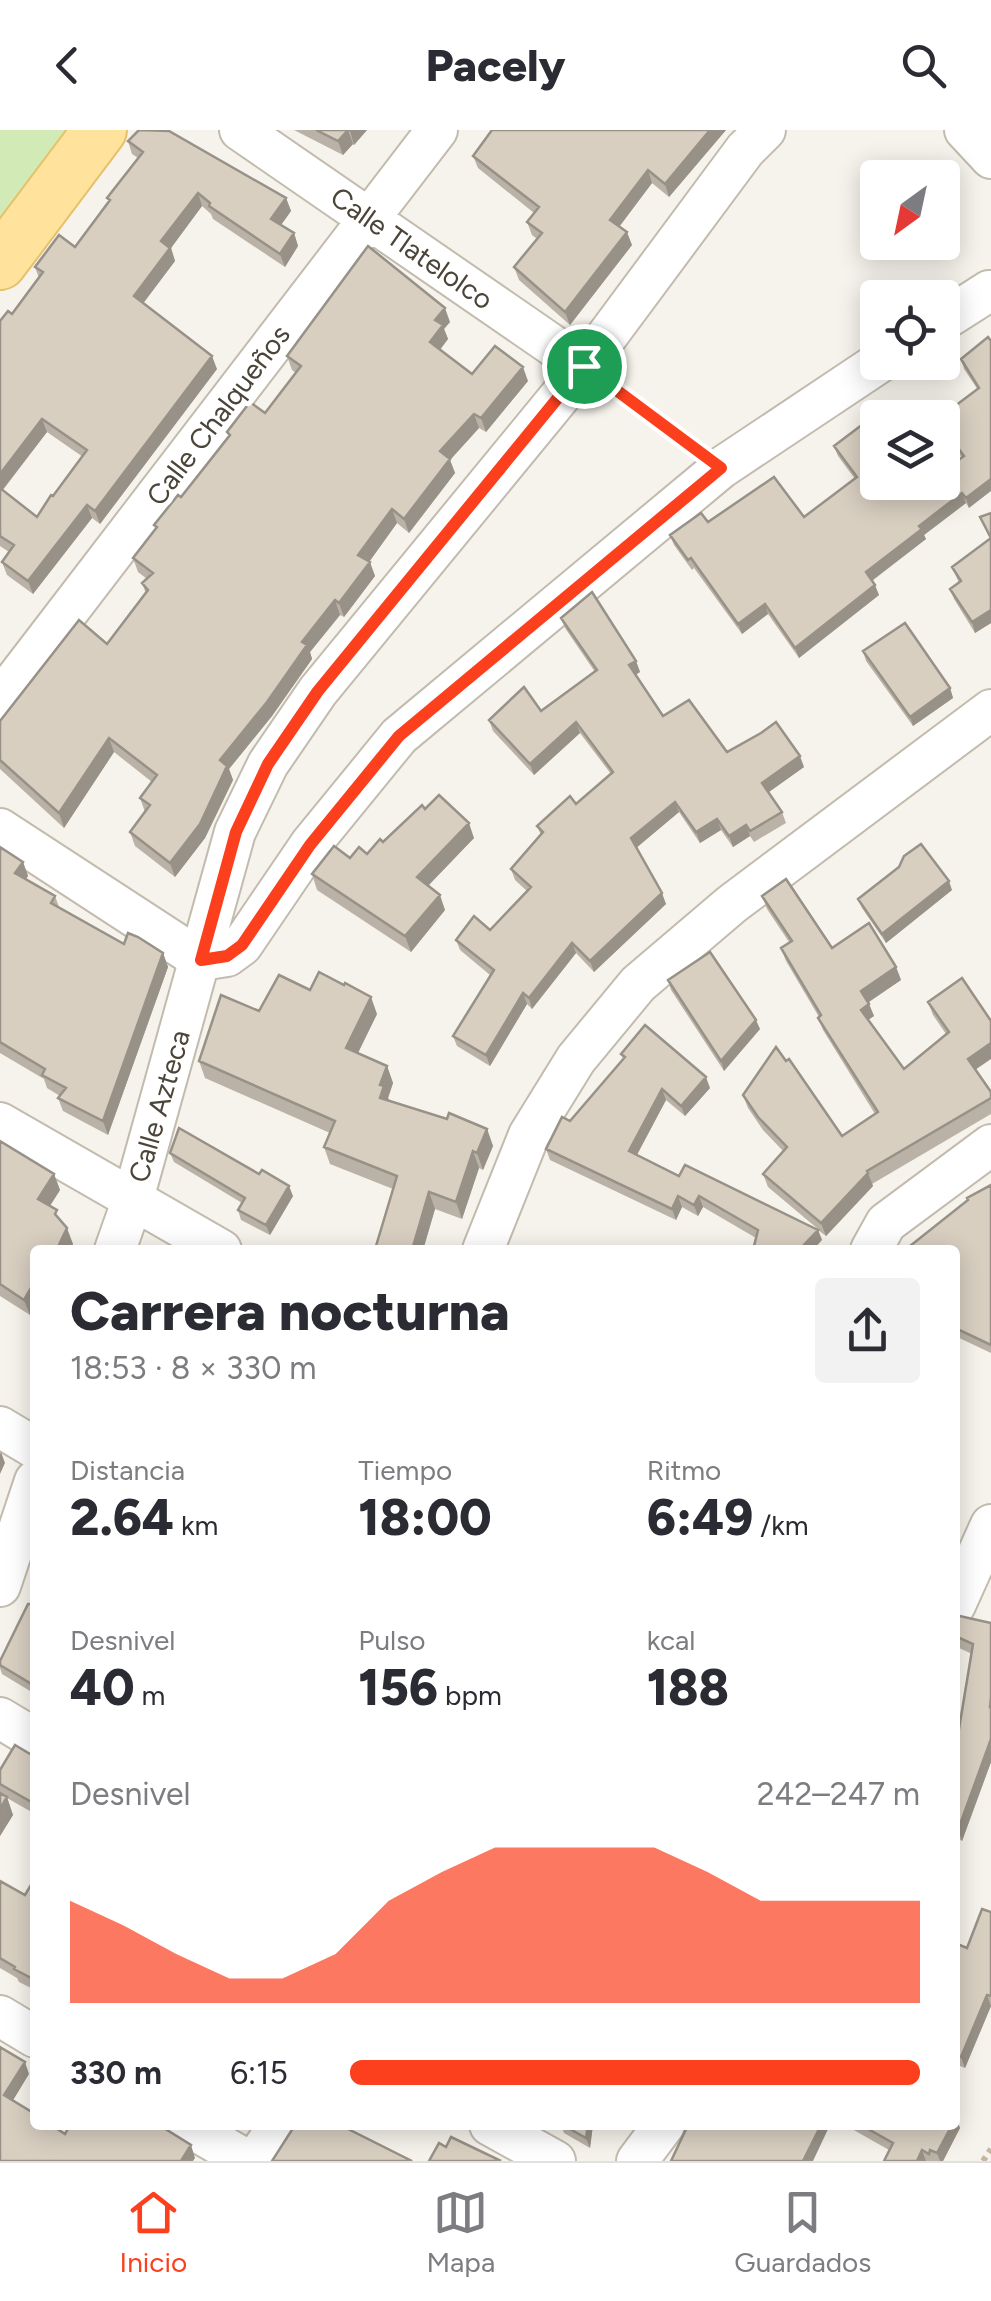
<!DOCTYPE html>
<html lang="es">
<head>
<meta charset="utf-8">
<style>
  :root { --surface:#fff; --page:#f2f2f3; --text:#2b2b33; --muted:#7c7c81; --line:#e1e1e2; --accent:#fc3f1d }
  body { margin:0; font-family:Figtree,sans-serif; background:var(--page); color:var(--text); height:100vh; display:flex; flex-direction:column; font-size:38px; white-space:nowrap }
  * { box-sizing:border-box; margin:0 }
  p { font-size:32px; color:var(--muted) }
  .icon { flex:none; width:55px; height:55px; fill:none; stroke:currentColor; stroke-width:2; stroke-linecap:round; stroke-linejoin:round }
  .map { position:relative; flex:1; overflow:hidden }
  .panel { position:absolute; left:30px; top:1115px; width:930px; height:885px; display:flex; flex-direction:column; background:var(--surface); border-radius:10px; box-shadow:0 5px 25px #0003 }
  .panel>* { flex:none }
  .needle { width:65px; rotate:213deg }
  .controls { position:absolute; left:860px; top:30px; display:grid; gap:20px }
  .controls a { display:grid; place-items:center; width:100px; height:100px; border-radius:10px; background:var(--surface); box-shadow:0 5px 25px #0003; font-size:50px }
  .pin { position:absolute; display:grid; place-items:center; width:85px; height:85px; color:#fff; margin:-42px; border:5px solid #fff; border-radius:50%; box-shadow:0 2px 10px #0007 }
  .round { display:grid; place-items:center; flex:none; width:105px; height:105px; border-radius:10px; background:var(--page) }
  .overview { display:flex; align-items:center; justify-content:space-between; height:170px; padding:0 40px }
  h1 { font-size:55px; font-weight:800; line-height:75px }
  .figures { display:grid; grid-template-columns:repeat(3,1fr); gap:15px; height:170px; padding:10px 40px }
  .figures div { display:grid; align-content:center }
  .figures b { font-size:50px; font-weight:800 }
  .figures small { font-size:28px; font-weight:400 }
  .figures p { font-size:28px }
  .chart { height:280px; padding:20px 40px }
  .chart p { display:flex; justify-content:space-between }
  .chart svg { width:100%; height:180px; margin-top:10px; fill:var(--accent); opacity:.7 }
  ul { padding:0 40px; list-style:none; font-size:32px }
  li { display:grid; grid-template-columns:160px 120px 1fr; align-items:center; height:75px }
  li i { height:25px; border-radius:12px; background:var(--accent) }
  header { display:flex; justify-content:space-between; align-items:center; height:130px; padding:0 40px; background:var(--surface); font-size:45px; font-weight:800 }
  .tab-bar { display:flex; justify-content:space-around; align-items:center; height:140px; border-top:2px solid var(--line); background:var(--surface); font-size:28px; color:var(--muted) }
  .tab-bar a { display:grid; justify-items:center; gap:5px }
  .tab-bar .selected { color:var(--accent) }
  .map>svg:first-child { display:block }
</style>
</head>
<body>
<header><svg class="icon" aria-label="back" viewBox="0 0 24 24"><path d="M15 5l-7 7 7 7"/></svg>Pacely<svg class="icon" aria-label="search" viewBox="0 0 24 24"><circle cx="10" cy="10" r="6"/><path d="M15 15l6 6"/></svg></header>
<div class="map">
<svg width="991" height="2031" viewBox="0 0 991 2031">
  <rect width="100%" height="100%" fill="#f6f3ec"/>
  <path fill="#d2eab5" d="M0,0H76L0,100Z"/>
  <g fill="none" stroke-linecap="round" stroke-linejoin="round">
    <g stroke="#c2bbae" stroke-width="44">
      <path id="minor" d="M240,0L584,237
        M965,0L991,28
        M942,191L989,161
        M0,570L437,0
        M0,699L201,830
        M201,830L227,826L242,815L310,715L399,606L721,338L880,232
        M0,993L221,1120
        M115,1120L133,1069L235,702L268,634L318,561L584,237L745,20L765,0
        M483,1120L529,1005L576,929L638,854L732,774L991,580
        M871,1120L886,1093L991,1015
        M0,1297L35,1318
        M0,1456L35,1351
        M955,1475L991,1395
        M0,1588L35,1609
        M0,1886L35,1907
        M186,1995L248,2031
        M490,1995L555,2031
        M255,2031L279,1995
        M637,2031L664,1995"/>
    </g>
    <g stroke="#e6c16a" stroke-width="56">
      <path id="major" d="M0,133L100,0"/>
    </g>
    <path stroke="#c4b79f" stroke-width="6" stroke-dasharray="5 5" stroke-linecap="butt" d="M609,255L692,316
      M983,2031L991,2019"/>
    <use href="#minor" stroke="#fff" stroke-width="40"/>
    <use href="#major" stroke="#ffe39c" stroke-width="52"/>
  </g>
  <path fill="#bab2a6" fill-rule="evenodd" d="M294,0H367L354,15L353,14L343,25Z
    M492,0H726L669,67L652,53L620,96L632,115L570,195L519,150L514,137L537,109L532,105L527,92L534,83L478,38L473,26Z
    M128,11L286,68L291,81L281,95L294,103L298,116L285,137L213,89L211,84L202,76L171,118L175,131L143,173L217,239L100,394L92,388L33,464L7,445L2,432L9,422L0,416V191L12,184L39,148L35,137L75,117L109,72L107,68L138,28L132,24ZM47,302L83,327L37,387L3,360Z
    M450,192L444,199L448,209L440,220L472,244L528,251L486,302L479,298L450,330L455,343L409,403L397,393L369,432L375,446L344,487L340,485L310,522L312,529L272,586L229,639L233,650L205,708L175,747L135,716L130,702L145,682L140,668L152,652L114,622L64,698L0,639V591L107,514L146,464L142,453L147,449L138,442L133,428L155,399L154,395L181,367L229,307L227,302L265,283L296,243L292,240L287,226Z
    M988,207L969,378L966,373L924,405L926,409L872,451L879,465L799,528L768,484L742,504L694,438L692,440L674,415L670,405L708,392L804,387L855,349L838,326L834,316L923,356L962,328L942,300V288L978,260L964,239L961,229Z
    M991,383V493L975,503L954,469L950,459L959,453L952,437L990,409L980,387Z
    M561,488L636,531L640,542L636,545L663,586L727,622L804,637L769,662L782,682L786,693L754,712L750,706L733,717L721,700L700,713L679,682L637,717L666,774L594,842L576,823L532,879L527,874L490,936L457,916L453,906L490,845L460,820L456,810L490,800L527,761L515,750L511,739L541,705L537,696L576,674L611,644L580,603L534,645L493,601L489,590L541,581L595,542L565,498Z
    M863,521L950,558L953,568L913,596L866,531Z
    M425,679L474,708L428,756L445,780L411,822L317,760L312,744L367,724Z
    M0,717L23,732L28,746L26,749L55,766L59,777L124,814L163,823L168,837L108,1005L63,981L58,968L60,966L47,958L44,949L0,923Z
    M952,760L886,813L862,778L858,769Z
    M762,766L832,818L896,837L901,850L868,872L874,886L868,890L904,939L946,904L933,885L928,872L991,962V984L872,1054L873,1056L826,1106L818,1100L822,1110L756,1108L703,1077L698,1086L682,1077L676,1090L550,1030L546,1019L623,929L621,924L710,958L685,986L666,970L637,1025L679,1046L818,1099L768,1057L763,1044L784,1022L763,1000L748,978L743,965L842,1006L875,984L823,900L818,888L819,887L786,831L781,818L789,812L767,779Z
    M668,850L760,899L724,941L671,860Z
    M310,860L377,884L358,923L387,936L393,953L388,968L390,971L447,989L487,999L493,1016L483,1040L479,1038L462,1089L435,1079L423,1120H377L376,1116L393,1059L330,1034L324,1017L330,1003L205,948L199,931L259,881Z
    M0,1011L54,1044L60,1060L50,1076L60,1090L73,1114L70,1120H35V1177L30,1185L0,1166Z
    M170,1023L259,1044L293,1066L270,1105L241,1090L238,1080L242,1073L174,1032Z
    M991,1055V1223L955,1206V1120Z
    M35,1474V1564L2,1544L0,1538V1531Z
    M955,1485L991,1493V1632L962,1711L957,1708L955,1711V1610L957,1611L972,1524L955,1516Z
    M35,1627V1684L7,1668L13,1685L0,1706V1640Z
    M35,1748V1860L19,1852L17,1848L0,1838V1751L25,1765Z
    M991,1782V1876L965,1938L960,1936L955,1944V1813L967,1818Z
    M561,1995H593L590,2018L564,2003Z
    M845,1995H955L960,1998L943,2031H884L889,2020Z"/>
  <path fill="#979187" d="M348,0L353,14L343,25L338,11Z
    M351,0H367L354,15L350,1Z
    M710,0H726L669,67L665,54Z
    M648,40L652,53L615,102L610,90Z
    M198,63L202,76L171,118L175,131L139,179L134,166L161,111Z
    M286,68L291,81L276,102L271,89Z
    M627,102L632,115L570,195L565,182Z
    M294,103L298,116L285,137L280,124Z
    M445,178L450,192L444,199L448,209L435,226L430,212L435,190Z
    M212,226L217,239L100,394L95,381Z
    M523,237L528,251L486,302L481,288Z
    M474,284L479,298L450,330L455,343L409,403L404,389L440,321Z
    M42,289L47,302L0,363V344Z
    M991,349V361L969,378L966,368Z
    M962,363L966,373L924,405L926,409L870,452L866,442L919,396Z
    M87,375L92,388L33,464L28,451Z
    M392,379L397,393L364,439L358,425Z
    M370,432L375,446L344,487L339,473Z
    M875,455L879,465L799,528L795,518Z
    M335,470L340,485L310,522L312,529L272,586L229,639L233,650L205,708L175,747L170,733L220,630L302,512Z
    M765,474L768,484L742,504L738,494Z
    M991,480V493L975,503L972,492Z
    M636,531L640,542L633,546L629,535Z
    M950,558L953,568L913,596L910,587Z
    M576,592L580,603L534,645L530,634Z
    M109,608L114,622L64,698L59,683Z
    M800,626L804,637L766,664L762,653Z
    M675,672L679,682L635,719L631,708Z
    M717,689L721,700L700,713L696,702Z
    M469,693L474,708L422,762L417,747Z
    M746,695L750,706L733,717L729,706Z
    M23,732L28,746L20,757L15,743Z
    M949,751L952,760L886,813L882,804Z
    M662,763L666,774L594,842L590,831Z
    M440,765L445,780L411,822L405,806Z
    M572,813L576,823L532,879L529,868Z
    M163,823L168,837L108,1005L103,991Z
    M896,837L901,850L866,874L861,861Z
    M523,863L527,874L490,936L486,925Z
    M371,867L377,884L352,935L346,918Z
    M869,874L874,886L865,892L861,880Z
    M756,890L760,899L724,941L721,931Z
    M991,913V929L972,942L968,929Z
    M387,936L393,953L388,968L390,974L380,968V955Z
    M706,947L710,958L685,986L681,976Z
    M662,959L666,970L633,1032L629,1021Z
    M487,999L493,1016L483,1040L477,1023Z
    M473,1021L479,1038L462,1089L456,1072Z
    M868,1043L873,1056L826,1106L821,1093Z
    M54,1044L60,1060L44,1085L38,1069Z
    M289,1056L293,1066L270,1105L266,1095Z
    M429,1062L435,1079L423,1120H412Z
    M678,1066L682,1077L676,1090L672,1079Z
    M699,1066L703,1077L698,1086L694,1075Z
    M67,1098L73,1114L70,1120H59L58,1117Z
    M818,1100L822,1110L813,1120H799Z
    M35,1151V1177L30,1185L24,1170Z
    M1,1322L5,1333L0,1344V1324Z
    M991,1609V1632L962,1711L958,1700Z
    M7,1667L13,1685L0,1706V1679Z
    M987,1865L991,1876L965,1938L961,1927Z
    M956,1925L960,1936L955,1944V1926Z
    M25,1932L29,1944L9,1977L4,1965Z
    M956,1986L960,1998L943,2031H940L937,2023L952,1995H955Z
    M588,1995H593L590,2018L586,2008Z
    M821,1995H830L813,2031H803Z
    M191,2015L195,2028L193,2031H181Z
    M922,2020L926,2031H917Z"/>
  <path fill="#d8cfc1" stroke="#979187" stroke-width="2.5" d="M139,0L169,1L286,68L271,89L294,103L280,124L209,76L210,73L198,63L161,111L170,118L134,166L212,226L95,381L87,375L28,451L2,432L14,415L0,406V358L37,387L51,365L53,366L87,320L42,289L0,344V191L8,181L12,184L43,142L35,137L59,105L75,117L110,70L107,68L143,22L128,11Z
    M316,0H351H348L338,11Z
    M492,0H710L665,54L648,40L610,90L627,102L565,182L514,137L542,103L527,92L539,77L473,26Z
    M368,116L445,178L435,190L443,195L430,212L472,244L495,216L523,237L481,288L474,284L440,321L450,329L404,389L392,379L358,425L370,432L339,473L335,470L302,512L307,515L267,572L220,630L227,636L200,694L170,733L130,702L150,675L140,668L157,645L109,608L59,683L0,630V591L79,490L107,514L148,460L142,453L153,443L133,428L157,397L154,395L178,365L181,367L230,305L227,302L250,272L265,283L301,236L287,226Z
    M988,207L991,211V349L966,368L962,363L919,396L922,399L866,442L875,455L795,518L765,474L738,494L691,428L688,430L670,405L701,383L708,392L774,347L804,387L857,347L834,316L871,288L878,297V352H920L923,356L927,352H942V342L964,326L942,296V288H939L979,258L961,229Z
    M991,383V480L972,492L950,459L961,451L952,437L991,408L980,387Z
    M592,462L636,531L629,535L663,586L689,570L727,622L761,603L776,592L800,626L762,653L782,682L750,701L746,695L729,706L717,689L696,702L675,672L631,708L662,763L590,831L572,813L529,868L523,863L486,925L453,906L494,840L456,810L474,786L490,800L531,757L511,739L543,702L537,696L570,666L576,674L613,642L576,592L530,634L489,590L524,557L541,581L597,540L561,488Z
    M905,493L950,558L910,587L863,521Z
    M439,665L469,693L417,747L440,765L405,806L312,744L334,716L350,728L359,717L367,724L380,709L383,712L422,675L425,679Z
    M921,714L949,751L882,804L858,769L899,737L904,726Z
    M0,717L23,732L15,743L55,766L51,773L124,814L128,803L138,807L163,823L103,991L58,968L66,958L42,945L45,939L0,912Z
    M786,749L832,818L869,793L896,837L861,861L869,874L861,880L904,939L949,902L928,872L962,848L991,891V913L968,929L991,962V968L867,1041L868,1043L821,1093L763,1044L787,1017L758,987L743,965L776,917L786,931L789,929L842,1006L878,982L818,888L821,885L781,818L792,811L762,766Z
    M710,822L756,890L721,931L668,850Z
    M319,842L344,855L345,853L371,867L346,918L387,936L380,955L384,956L380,968L447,989L449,983L487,999L477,1023L473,1021L456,1072L429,1062L412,1120H391L376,1116L397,1046L324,1017L335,991L199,931L221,865L259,881L279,845L310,860Z
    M645,895L706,947L681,976L662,959L629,1021L679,1046L685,1035L818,1100L799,1120H753L758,1100L699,1066L694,1075L678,1066L672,1079L546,1019L562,987L570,991L625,927L621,924Z
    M179,998L259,1044L262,1040L289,1056L266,1095L238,1080L245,1068L170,1023Z
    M0,1011L54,1044L38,1069L57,1080L55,1084L67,1098L58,1117L64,1120H35V1151L24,1170L0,1154Z
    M991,1055V1215L955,1198V1120H905L968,1070L967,1068Z
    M28,1474H35V1556L0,1535V1531Z
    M955,1485L991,1493V1567L990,1577H991V1609L958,1700L955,1698V1610L957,1611L973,1514L955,1506Z
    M15,1615L35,1627V1674L0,1654V1640Z
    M0,1663L7,1667L0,1679Z
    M35,1748V1850L14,1839L15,1837L0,1828V1751L25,1765Z
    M982,1779L991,1782V1866L987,1865L961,1927L956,1925L955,1926V1813L967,1818Z
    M0,1917L25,1932L4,1965L35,1984V1995H51L65,2004L70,1995H159L191,2015L181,2031H0Z
    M295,1995H340L412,2031H272Z
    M563,1995H588L586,2008Z
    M688,1995H821L803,2031H671Z
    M861,1995H952L937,2023L930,2020L929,2024L922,2020L917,2031H884L893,2013Z
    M451,2007L501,2031H429L439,2013L446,2017Z"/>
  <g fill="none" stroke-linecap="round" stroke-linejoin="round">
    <g stroke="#fff" stroke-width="20">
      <path id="route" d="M584,236L721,338L399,606L310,715L242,815L227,826L201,830L236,702L268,634L318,561Z"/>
    </g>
    <use href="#route" stroke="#fc3f1d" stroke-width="12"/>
  </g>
  <g text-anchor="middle" stroke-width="10" stroke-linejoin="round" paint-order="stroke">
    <g font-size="28" fill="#4b4439" stroke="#fff">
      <text transform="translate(412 118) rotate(35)" y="10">Calle Tlatelolco</text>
      <text transform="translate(218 285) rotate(-53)" y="10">Calle Chalqueños</text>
      <text transform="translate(159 976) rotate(-74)" y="10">Calle Azteca</text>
    </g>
  </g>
</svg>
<div class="controls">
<a><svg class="needle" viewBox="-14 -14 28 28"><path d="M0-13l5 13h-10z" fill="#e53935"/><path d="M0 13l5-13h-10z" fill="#7c7c81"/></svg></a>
<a><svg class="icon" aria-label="locate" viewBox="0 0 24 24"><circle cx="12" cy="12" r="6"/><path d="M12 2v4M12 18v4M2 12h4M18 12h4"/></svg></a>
<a><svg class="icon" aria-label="layers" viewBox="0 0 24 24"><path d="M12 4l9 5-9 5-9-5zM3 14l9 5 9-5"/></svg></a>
</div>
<div class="pin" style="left:584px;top:236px;background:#1e9e55"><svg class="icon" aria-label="arrive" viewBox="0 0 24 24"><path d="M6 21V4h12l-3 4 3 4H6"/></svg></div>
<section class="panel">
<div class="overview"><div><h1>Carrera nocturna</h1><p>18:53 · 8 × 330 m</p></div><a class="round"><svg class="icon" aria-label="share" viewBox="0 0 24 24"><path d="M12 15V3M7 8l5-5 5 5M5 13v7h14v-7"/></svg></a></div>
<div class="figures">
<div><p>Distancia</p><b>2.64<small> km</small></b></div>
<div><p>Tiempo</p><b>18:00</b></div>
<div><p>Ritmo</p><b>6:49<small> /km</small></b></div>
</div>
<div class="figures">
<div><p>Desnivel</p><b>40<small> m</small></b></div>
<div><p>Pulso</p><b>156<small> bpm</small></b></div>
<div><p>kcal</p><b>188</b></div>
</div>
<div class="chart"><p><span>Desnivel</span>242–247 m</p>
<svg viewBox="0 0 160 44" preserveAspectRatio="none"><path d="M0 44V19L10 25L20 32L30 38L40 38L50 32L60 19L70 12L80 6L90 6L100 6L110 6L120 12L130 19L140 19L150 19L160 19V44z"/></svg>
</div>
<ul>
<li><b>330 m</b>6:15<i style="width:100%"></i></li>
</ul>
</section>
</div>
<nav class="tab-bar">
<a class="selected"><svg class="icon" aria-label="home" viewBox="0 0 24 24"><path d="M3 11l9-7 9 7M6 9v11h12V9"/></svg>Inicio</a>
<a><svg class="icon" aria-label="map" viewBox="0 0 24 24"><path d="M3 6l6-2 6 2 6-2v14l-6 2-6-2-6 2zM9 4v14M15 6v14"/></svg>Mapa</a>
<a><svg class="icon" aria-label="saved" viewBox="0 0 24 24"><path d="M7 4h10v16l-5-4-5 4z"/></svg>Guardados</a>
</nav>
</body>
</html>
